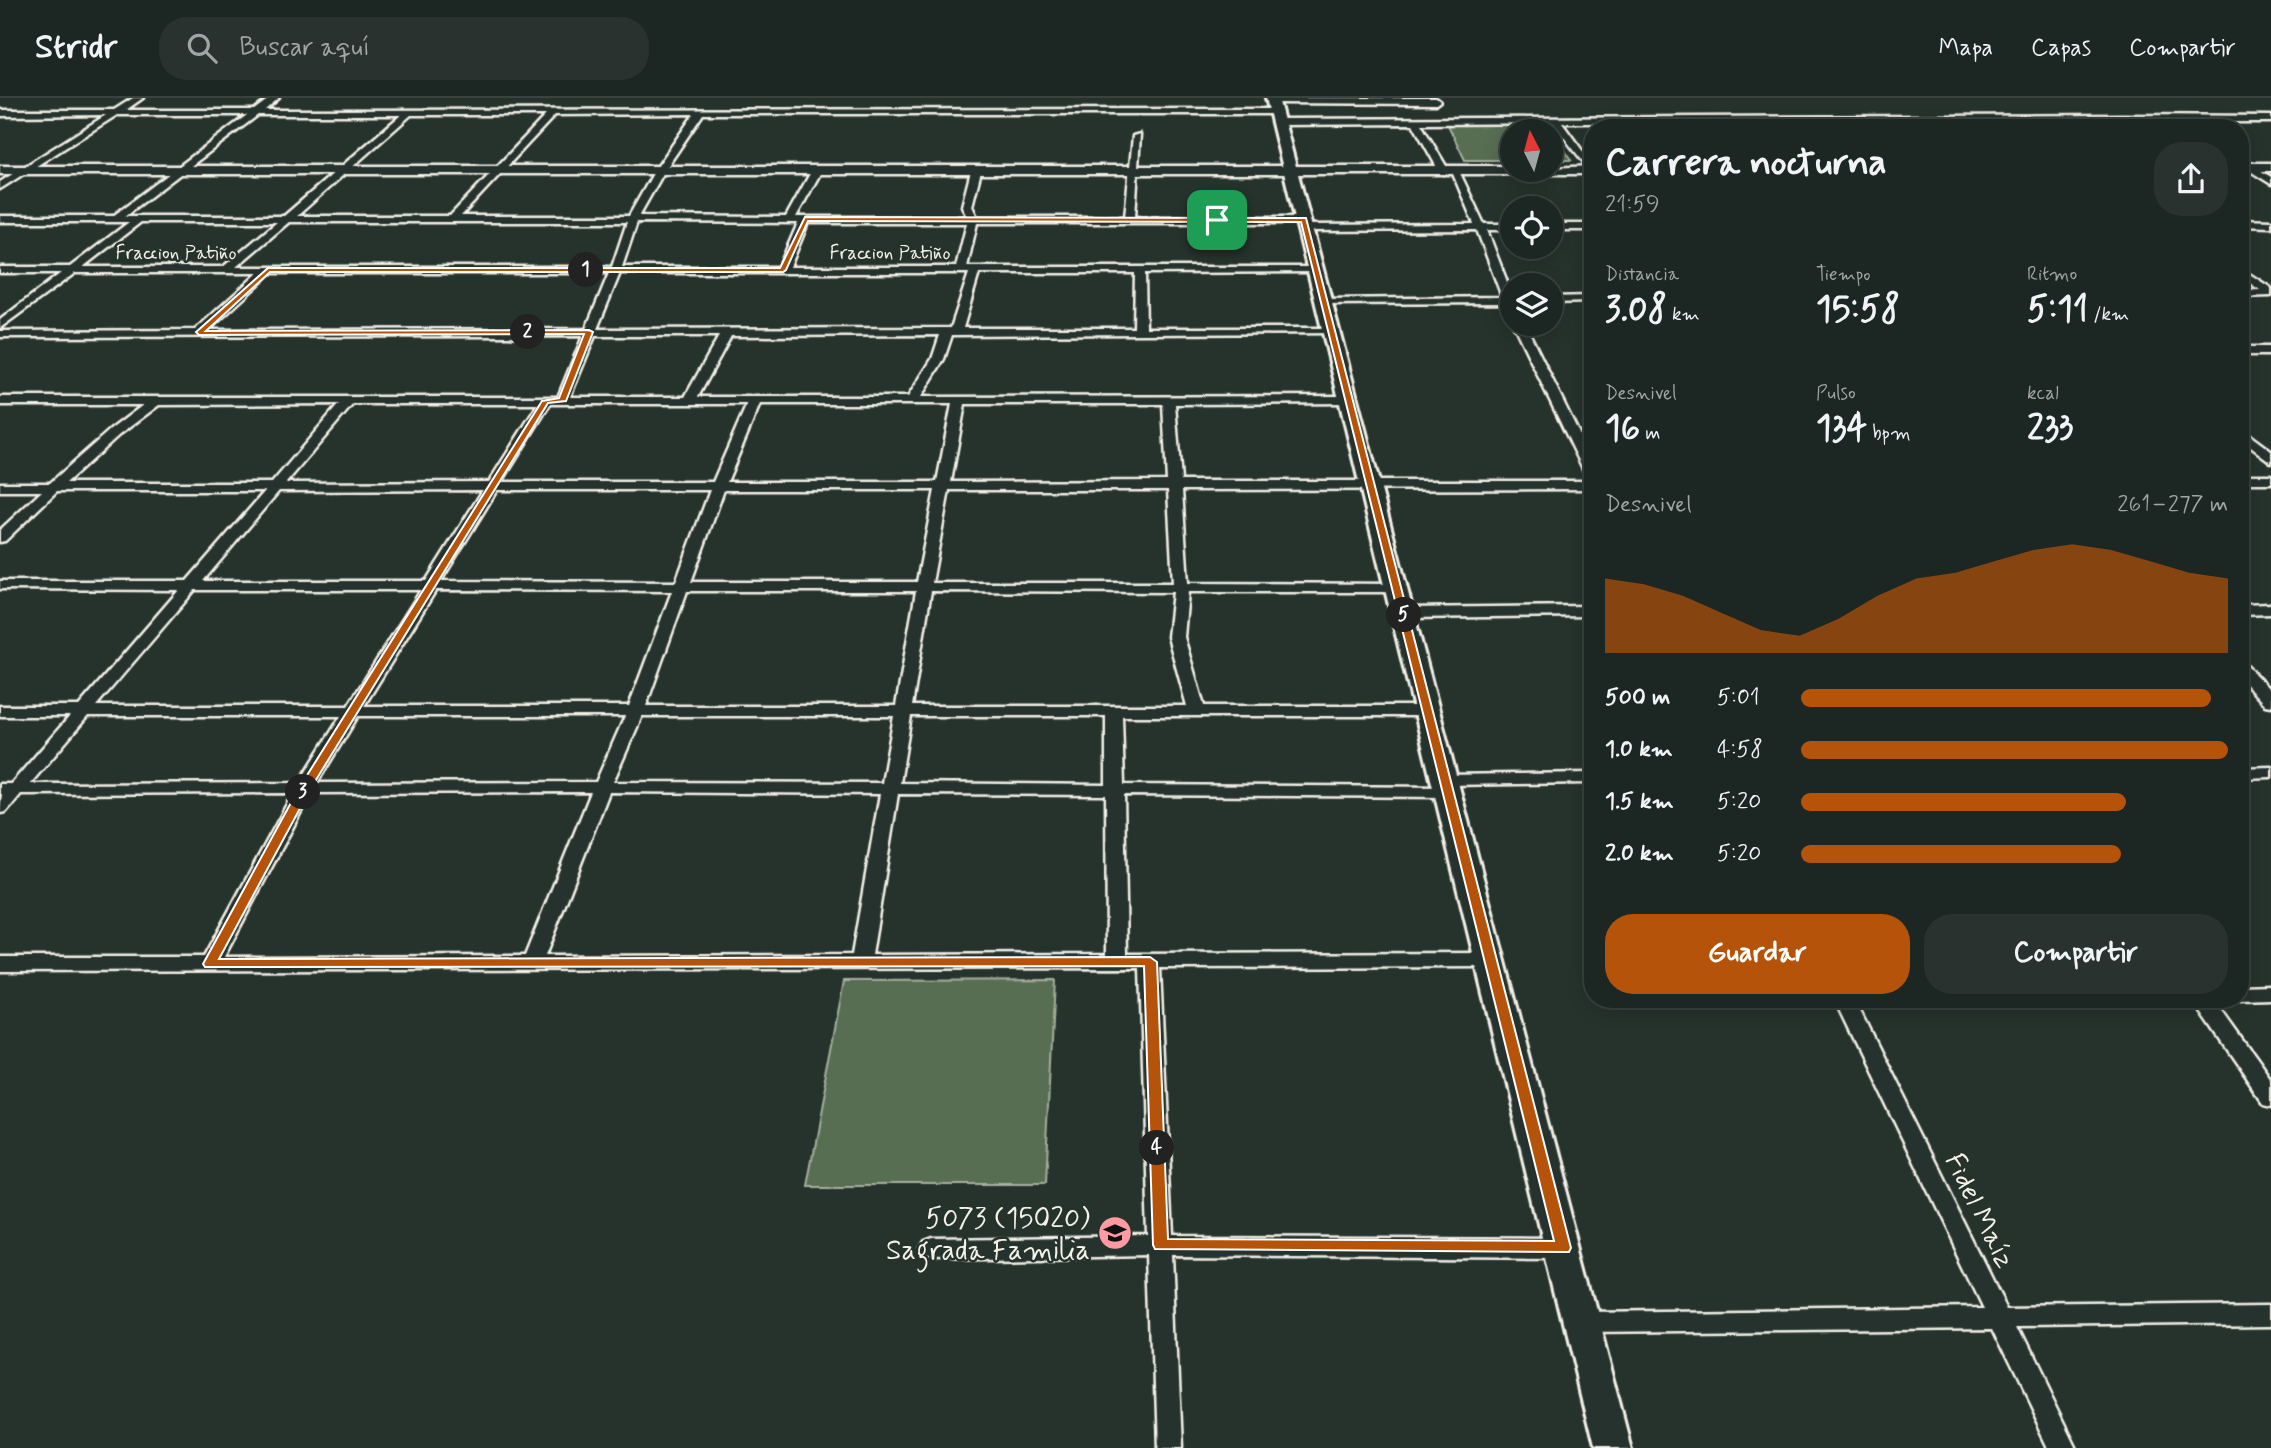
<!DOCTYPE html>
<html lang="es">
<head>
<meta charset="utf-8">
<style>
  :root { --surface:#1c2622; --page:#29322f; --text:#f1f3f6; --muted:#a0a5a5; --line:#3a4340; --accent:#b45309 }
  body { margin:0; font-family:Mynerve,sans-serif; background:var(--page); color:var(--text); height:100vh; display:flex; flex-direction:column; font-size:26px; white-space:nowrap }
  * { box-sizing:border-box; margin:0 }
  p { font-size:23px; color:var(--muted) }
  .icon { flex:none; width:38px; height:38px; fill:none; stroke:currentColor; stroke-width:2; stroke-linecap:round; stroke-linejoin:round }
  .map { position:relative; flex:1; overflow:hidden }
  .side { position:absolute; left:1584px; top:21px; width:665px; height:889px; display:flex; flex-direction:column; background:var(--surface); border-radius:28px; box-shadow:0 4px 18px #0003,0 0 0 2px var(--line) }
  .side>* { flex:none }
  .needle { width:46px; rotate:354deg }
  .controls { position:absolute; left:1500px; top:21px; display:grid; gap:14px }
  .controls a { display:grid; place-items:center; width:63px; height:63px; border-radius:50%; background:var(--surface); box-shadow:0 4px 18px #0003,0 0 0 2px var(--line); font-size:35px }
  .pin { position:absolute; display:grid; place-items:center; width:60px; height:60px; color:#fff; margin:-30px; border-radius:14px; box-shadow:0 4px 10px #0006 }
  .km { position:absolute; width:35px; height:35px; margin:-18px; border-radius:50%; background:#222; color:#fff; font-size:19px; line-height:35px; text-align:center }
  .round { display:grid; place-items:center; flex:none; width:74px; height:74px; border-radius:28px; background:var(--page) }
  .head { display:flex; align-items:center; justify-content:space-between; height:119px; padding:0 21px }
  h1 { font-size:38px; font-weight:800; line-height:52px }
  .stats { display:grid; grid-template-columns:repeat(3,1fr); gap:10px; height:119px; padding:7px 21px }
  .stats div { display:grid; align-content:center }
  .stats b { font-size:35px; font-weight:800 }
  .stats small { font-size:19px; font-weight:400 }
  .stats p { font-size:19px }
  .chart { height:196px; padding:14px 21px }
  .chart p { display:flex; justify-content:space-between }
  .chart svg { width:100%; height:126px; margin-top:7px; fill:var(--accent); opacity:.7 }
  .cta { display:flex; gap:14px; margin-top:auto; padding:14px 21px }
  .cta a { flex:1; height:80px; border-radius:28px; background:var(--accent); color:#fff; font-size:28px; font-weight:800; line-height:80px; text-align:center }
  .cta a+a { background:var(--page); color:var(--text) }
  ul { padding:0 21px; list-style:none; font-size:23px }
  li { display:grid; grid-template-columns:112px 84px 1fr; align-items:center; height:52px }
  li i { height:18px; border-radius:9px; background:var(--accent) }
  header { display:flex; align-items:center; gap:42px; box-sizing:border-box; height:98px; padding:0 35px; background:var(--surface); border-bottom:2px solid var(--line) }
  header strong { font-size:33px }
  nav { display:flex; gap:38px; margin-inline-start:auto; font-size:24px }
  .search { width:490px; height:63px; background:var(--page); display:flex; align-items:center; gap:18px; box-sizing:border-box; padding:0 24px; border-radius:28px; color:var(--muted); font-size:26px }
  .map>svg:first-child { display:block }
</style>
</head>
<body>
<header>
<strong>Stridr</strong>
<div class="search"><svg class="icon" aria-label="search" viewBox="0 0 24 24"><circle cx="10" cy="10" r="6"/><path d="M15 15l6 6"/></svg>Buscar aquí</div>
<nav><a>Mapa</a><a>Capas</a><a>Compartir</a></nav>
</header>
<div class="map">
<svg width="2271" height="1350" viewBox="0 0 2271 1350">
  <rect width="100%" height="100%" fill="#26332d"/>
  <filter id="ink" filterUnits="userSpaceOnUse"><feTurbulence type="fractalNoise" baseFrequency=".0143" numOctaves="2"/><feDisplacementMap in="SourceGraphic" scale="14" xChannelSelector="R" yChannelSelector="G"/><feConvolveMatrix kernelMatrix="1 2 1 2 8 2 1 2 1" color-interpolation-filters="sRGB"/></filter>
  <g filter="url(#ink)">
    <path fill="#586e52" stroke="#a6b09d" stroke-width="2" d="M1448,27H1549L1571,62H1551L1550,33H1512V62H1465Z
      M1055,882L1045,1087H805L844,883Z"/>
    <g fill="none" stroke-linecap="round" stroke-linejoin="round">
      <g stroke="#f4f1e8" stroke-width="5">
        <path id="minor" d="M133,0H143L126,12H254L270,0H279L265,12L1279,11L1276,16H703L665,72L639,118L786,119L812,72L817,69L822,72L796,119H967L962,108L971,73L976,70L981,73L972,108L977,119H1125L1133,38L1140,36L1135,119H1304L1309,122L1304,125H977L967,169H1317L1322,172L1321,174L1145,175L1146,230H1333L1337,231V235L952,237L944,261L921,299L1350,298L1356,302L1354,305L1175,306L1181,383H1592V391L1182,392L1188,485L1397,486L1404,490L1397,494H1188L1184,539L1204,608H1428L1436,613L1428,618H1122L1124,687L1448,689L1457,694L1448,699L1124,697L1127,856L1491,855L1498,857L1501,862L1498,867L1491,869L1160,870L1172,1138L1563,1140L1571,1143L1575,1150L1571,1157L1563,1160L1173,1157L1181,1350H1155L1149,1157L931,1161L923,1158L919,1151L923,1144L931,1141L1148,1138L1140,870L0,873V859H204L293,695L21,696L6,714L0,715L2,696H0V686H11L70,618H0V608H79L179,492L0,491V483H187L265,393H57L5,443L0,444V432L42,393H0V385H50L110,332L143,307H0V299H558L583,238L0,239V233L195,232L258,175H75L0,230V222L61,175H0V169H70L129,124H0V118H113L247,17H117L0,91V84L106,17L0,18V12H114ZM694,16L655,72L629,118H461L555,17ZM258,17H401L284,118H125ZM411,17H546L450,118H297ZM141,124H277L223,169H83ZM289,124H627L612,169H236ZM637,124L798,125L779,169H622ZM808,125H967L956,169H790ZM271,175H609L586,231L209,232ZM620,175H969L951,230L597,231ZM979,175H1135L1134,230H963ZM940,237L932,261L908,299H698L731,238ZM595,238H719L685,299H570ZM339,306L272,385H66L119,337L159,307ZM353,306H538L489,384L286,385ZM550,306H747L713,384H502ZM760,306H952L937,384H727ZM965,306H1163L1167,383L951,384ZM483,392L426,483H203L279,393ZM497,392H710L676,484L441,483ZM724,392H935L917,484H691ZM949,392H1168L1173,485H932ZM195,492H421L348,608H96ZM436,492L672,493L629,608H364ZM687,493H916L896,608H646ZM931,493L1173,494L1168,539L1187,608H912ZM88,618H341L299,685L30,686ZM358,618H625L596,684L317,685ZM642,618H894L882,685L613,684ZM911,618H1106V687L900,685ZM591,694L525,858L224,859L311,695ZM609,694L880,696L852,857L545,858ZM898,696L1106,697L1107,856L872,857Z
          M1273,0H1436L1440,3L1436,6L1270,5Z
          M2123,17L2271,18V24L1562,25L1592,66V75L1553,25L1421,26L1449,73L1444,76L1439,73L1413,26L1279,27L1275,24L1279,21Z
          M2250,66L2271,79V86L2247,71L2245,69Z
          M1451,71L1459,73L1484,126H1512V132H1487L1512,197V214L1508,213L1504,205L1321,206L1319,204L1325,201L1502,199L1477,132L1306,133L1301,130L1306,127L1474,126Z
          M2240,122L2271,123V129L2240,128Z
          M1550,126H1592V132H1550Z
          M2240,170L2271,190V198L2240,199V193L2260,192L2240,178Z
          M1592,198V204L1550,205V199Z
          M1513,226H1525L1592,362V379L1585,375Z
          M2240,249H2271V257H2240Z
          M2240,330L2271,353V364L2240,341Z
          M2240,377H2271V385H2240Z
          M2271,506V516L2240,517V507Z
          M1592,508V518L1404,520L1396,515L1404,510Z
          M2240,565L2246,567L2271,593V608L2265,607L2240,580Z
          M2271,669V679L2240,680V670Z
          M1592,675V685L1445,687L1436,682L1445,677Z
          M2271,887V901L2240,902L2237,901H2240V888Z
          M1834,901H1854L2007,1209L2271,1206V1226L2017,1229L2076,1350H2050L1992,1230L1582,1234L1573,1231L1570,1224L1573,1217L1582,1214L1982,1209Z
          M2192,901H2213L2271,982V1007L2263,1005Z"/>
      </g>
      <g stroke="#f4f1e8" stroke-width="5">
        <path id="tertiary" d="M2240,65H2271V73H2240Z
          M0,68H1512V72L1592,68V76H0Z"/>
      </g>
      <g stroke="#f4f1e8" stroke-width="6">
        <path id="secondary" d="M1266,0H1278L1633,1350H1593Z"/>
      </g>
      <use href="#minor" fill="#26332d" fill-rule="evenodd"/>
      <use href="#tertiary" fill="#26332d" fill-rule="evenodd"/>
      <use href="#secondary" fill="#26332d" fill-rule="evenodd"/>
    </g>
  </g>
  <path fill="#b45309" stroke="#fff" stroke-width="2" fill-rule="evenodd" d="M805,119L1306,120L1571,1150L1569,1154L1155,1151L1153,1147L1144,868L205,869L203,866L299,690L542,303L559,300L584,236L199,237L196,234L268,170H780ZM808,123L1301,124L1554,1143L1168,1141L1157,864L1150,859L219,861L311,690L548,305L566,303L593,234L589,232L206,233L270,174H783L786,172Z"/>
  <defs>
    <g id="school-disc" transform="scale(1.75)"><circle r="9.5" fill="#ff9aa2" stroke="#26332d"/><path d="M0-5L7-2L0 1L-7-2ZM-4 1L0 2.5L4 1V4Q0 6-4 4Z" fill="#111"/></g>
  </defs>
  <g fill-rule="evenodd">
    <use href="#school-disc" x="1115" y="1135"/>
  </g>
  <g text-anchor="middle" stroke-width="5" stroke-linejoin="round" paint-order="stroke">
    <g font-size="19" fill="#f4f1e8" stroke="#26332d">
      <text x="176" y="161">Fraccion Patiño</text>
      <text x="890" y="161">Fraccion Patiño</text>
    </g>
    <g font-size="28" fill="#f4f1e8" stroke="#26332d">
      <text transform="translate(1981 1112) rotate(64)" y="10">Fidel Maíz</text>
    </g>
    <g font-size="28" fill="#f4f1e8" stroke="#26332d" text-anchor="end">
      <text x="1090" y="1129">5073 (15020)<tspan x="1090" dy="32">Sagrada Familia</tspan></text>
    </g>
  </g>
</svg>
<div class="controls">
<a><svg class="needle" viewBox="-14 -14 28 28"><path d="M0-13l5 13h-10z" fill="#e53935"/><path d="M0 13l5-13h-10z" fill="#a0a5a5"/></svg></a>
<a><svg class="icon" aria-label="locate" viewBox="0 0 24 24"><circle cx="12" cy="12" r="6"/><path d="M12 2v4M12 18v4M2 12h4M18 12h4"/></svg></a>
<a><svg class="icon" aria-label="layers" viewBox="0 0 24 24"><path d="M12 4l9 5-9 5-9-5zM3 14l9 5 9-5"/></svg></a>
</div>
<div class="pin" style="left:1217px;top:122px;background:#1e9e55"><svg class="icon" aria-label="arrive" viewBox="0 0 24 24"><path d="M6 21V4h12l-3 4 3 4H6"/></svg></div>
<b class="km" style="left:586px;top:172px">1</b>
<b class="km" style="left:528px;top:234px">2</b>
<b class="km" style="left:303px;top:694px">3</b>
<b class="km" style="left:1157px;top:1050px">4</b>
<b class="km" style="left:1404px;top:517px">5</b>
<section class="side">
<div class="head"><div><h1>Carrera nocturna</h1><p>21:59</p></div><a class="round"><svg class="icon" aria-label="share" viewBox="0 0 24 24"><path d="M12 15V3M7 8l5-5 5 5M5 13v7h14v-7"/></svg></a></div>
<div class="stats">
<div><p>Distancia</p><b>3.08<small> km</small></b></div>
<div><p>Tiempo</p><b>15:58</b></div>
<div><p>Ritmo</p><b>5:11<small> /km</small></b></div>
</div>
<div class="stats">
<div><p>Desnivel</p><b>16<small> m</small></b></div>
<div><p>Pulso</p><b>134<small> bpm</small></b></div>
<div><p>kcal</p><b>233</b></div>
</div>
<div class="chart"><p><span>Desnivel</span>261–277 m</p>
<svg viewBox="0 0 160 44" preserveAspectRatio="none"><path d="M0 44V18L10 20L20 24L30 30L40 36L50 38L60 32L70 24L80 18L90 16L100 12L110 8L120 6L130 8L140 12L150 16L160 18V44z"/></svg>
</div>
<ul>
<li><b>500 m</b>5:01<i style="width:96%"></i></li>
<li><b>1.0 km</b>4:58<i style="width:100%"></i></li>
<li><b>1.5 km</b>5:20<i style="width:76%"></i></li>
<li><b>2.0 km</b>5:20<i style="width:75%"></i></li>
</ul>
<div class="cta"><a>Guardar</a><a>Compartir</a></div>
</section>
</div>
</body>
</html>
